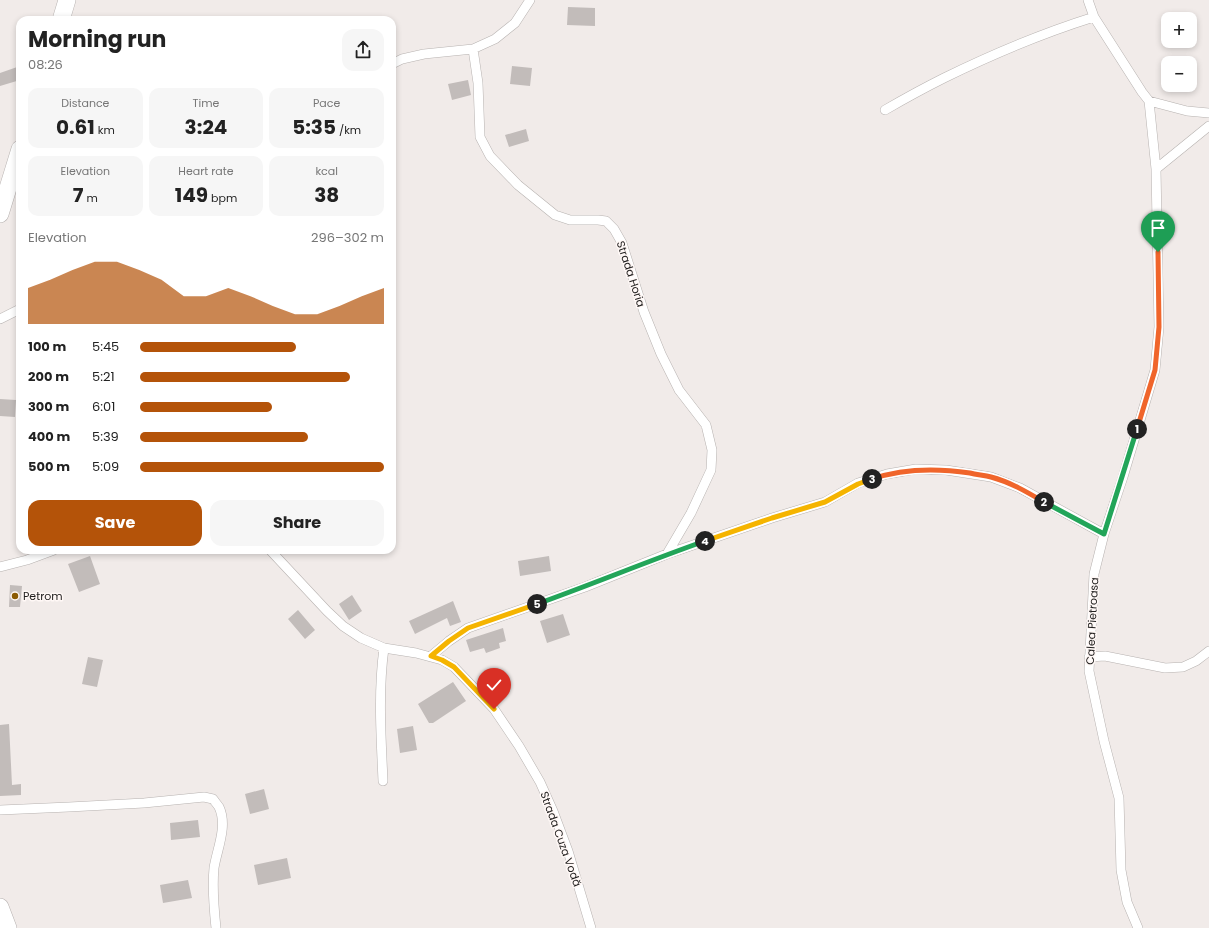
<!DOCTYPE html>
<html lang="en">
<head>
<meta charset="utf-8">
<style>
  :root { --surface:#fff; --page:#f6f6f6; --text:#222; --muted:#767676; --accent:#b45309 }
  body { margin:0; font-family:Poppins,sans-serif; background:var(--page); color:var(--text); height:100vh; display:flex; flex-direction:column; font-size:15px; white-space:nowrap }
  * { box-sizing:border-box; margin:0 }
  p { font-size:13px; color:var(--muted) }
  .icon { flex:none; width:22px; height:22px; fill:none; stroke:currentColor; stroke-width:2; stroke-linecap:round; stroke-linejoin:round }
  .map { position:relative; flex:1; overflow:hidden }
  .side { position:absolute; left:16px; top:16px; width:380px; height:538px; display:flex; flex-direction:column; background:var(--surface); border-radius:12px; box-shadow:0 2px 6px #0003 }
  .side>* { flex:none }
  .controls { position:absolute; left:1161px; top:12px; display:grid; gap:8px }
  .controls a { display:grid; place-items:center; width:36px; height:36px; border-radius:8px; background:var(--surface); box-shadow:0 2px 6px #0003; font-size:20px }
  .pin { position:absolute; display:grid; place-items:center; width:34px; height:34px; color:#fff; margin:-41px -17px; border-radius:50% 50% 50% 0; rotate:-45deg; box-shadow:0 0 4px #0007 }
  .pin .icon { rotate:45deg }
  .km { position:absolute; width:20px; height:20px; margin:-10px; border-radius:50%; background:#222; color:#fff; font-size:11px; line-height:20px; text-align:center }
  .round { display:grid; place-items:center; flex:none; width:42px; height:42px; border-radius:12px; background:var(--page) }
  .head { display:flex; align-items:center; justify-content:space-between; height:68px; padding:0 12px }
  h1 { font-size:22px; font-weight:700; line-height:30px }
  .figures { display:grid; grid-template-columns:repeat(3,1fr); gap:6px; height:68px; padding:4px 12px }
  .figures div { display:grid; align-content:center; border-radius:10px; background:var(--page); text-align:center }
  .figures b { font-size:20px; font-weight:700 }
  .figures small { font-size:11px; font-weight:400 }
  .figures p { font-size:11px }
  .chart { height:112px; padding:8px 12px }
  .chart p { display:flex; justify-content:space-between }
  .chart svg { width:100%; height:72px; margin-top:4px; fill:var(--accent); opacity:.7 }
  .button { display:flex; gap:8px; margin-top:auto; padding:8px 12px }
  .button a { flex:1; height:46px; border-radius:12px; background:var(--accent); color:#fff; font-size:16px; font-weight:700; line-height:46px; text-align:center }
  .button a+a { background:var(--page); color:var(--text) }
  ul { padding:0 12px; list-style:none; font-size:13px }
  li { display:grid; grid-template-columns:64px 48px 1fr; align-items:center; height:30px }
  li i { height:10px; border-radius:5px; background:var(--accent) }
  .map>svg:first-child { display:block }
</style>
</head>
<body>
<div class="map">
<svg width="1209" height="928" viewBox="0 0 1209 928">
  <rect width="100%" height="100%" fill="#f1ebe9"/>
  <path fill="#c2bcba" d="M568,7L595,8V26L567,25Z
    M20,66V80L0,86V73Z
    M512,66L532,68L530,86L510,84Z
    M468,80L471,95L452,100L448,84Z
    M526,129L529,141L509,147L505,135Z
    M0,399L16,400L15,417L0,416Z
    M90,556L100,584L79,592L68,564Z
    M549,556L551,571L520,576L518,561Z
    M10,585L22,586L20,607H9Z
    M352,595L362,611L349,620L339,604Z
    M453,601L461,622L450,626L447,618L415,634L409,621Z
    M298,610L315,630L305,639L288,619Z
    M563,614L570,635L547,643L540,621Z
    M503,628L506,641L499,643L500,648L486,653L484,648L470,652L466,640Z
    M88,657L103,660L97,687L82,684Z
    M453,682L466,701L433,723H429L418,704Z
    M9,724L12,785L21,784V795L0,796V725Z
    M413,726L417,750L400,753L397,729Z
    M264,789L269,809L250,814L245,794Z
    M198,820L200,837L171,840L170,823Z
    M287,858L291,878L258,885L254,865Z
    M188,880L192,898L163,903L160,885Z"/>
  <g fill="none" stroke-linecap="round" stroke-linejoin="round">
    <g stroke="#b7b2b0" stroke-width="10">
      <path id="street" d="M1088,0L1094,17L1142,92L1149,101L1156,169L1159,327L1155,370L1123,477L1104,534L1094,574L1089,671L1104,741L1119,798L1121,870L1127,902L1138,928
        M473,49L478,83L480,137L490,156L518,185L555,215L570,220H598L606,221L614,229L622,243L644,312L661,354L679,390L706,425L712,450L711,470L691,513L667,554
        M392,64L402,59L424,54L473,49L495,39L515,23L530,0
        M1149,101L1187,111L1209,113
        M885,110C904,99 924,88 944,78C993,54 1043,33 1094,17
        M1156,169L1209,126
        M0,319L20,309
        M270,550L327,611L343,626L361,638L384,648L416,653L442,660L454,667L494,709L519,746L540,782L553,811L568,851L591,928
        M0,567L27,560L54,550
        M431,656L449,641L468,628L585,587L667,554L772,518L825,502L858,483L887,474L916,469L946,470L991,477L1020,488L1104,534
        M1089,657L1105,656L1165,668L1183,667L1196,661L1209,651
        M383,781C381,736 378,692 384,648
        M0,810L69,807L144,803L204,797L213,799C215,802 217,804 219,807C228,826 217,849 214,868C212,888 214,909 216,928"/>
    </g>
    <g stroke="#b7b2b0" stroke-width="18">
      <path id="highway" d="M61,20L67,0
        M0,214L20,149
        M0,907L8,928"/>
    </g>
    <use href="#street" stroke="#fff" stroke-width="9"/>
    <use href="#highway" stroke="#fff" stroke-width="17"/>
  </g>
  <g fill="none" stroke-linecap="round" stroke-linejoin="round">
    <g stroke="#fff" stroke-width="8">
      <path id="split-1" d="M1137,429L1155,370L1159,327L1158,252"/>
    </g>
    <g stroke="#fff" stroke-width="8">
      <path id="split-2" d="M1044,502L1104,534L1137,429"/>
    </g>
    <g stroke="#fff" stroke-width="8">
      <path id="split-3" d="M872,479C904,468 936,468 970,473C977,475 984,475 991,477C1010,482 1027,492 1044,502"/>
    </g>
    <g stroke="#fff" stroke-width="8">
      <path id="split-4" d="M705,541L772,518L825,502L858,484L872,479"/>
    </g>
    <g stroke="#fff" stroke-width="8">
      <path id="split-5" d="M537,604C593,584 648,561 705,541"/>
    </g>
    <g stroke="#fff" stroke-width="8">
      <path id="split-6" d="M494,709L454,667L442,660L431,656L449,641L468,628L537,604"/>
    </g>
    <use href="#split-1" stroke="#f0652b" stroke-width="5"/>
    <use href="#split-2" stroke="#22a559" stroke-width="5"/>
    <use href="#split-3" stroke="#f0652b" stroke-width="5"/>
    <use href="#split-4" stroke="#f5b400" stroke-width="5"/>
    <use href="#split-5" stroke="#22a559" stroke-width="5"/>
    <use href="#split-6" stroke="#f5b400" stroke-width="5"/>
  </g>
  <circle fill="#8b5b03" stroke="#fff8f6" stroke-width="1.5" cx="15" cy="596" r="4"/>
  <g text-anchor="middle" stroke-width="3" stroke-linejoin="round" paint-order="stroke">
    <g font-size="11" fill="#232120" stroke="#fff8f6">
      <text transform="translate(631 274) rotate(72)" y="4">Strada Horia</text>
      <text transform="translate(1092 621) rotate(-87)" y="4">Calea Pietroasa</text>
      <text transform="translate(561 839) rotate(70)" y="4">Strada Cuza Vodă</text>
    </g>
    <g font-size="11" fill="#232120" stroke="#fff8f6" text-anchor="start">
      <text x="23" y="600">Petrom</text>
    </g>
  </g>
</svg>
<div class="controls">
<a>+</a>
<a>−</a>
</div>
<div class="pin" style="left:1158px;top:252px;background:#1e9e55"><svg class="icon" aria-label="arrive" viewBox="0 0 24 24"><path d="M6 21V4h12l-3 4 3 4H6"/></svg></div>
<div class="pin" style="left:494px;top:709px;background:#d93025"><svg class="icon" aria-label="check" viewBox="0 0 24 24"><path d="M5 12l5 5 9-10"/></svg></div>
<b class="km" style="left:1137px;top:429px">1</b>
<b class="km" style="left:1044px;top:502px">2</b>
<b class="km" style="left:872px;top:479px">3</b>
<b class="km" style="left:705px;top:541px">4</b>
<b class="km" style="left:537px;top:604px">5</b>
<section class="side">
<div class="head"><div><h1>Morning run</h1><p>08:26</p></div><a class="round"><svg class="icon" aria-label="share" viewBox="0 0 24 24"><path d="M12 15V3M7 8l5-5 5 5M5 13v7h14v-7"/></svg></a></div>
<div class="figures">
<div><p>Distance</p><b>0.61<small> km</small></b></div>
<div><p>Time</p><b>3:24</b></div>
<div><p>Pace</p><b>5:35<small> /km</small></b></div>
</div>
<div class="figures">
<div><p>Elevation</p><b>7<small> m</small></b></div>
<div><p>Heart rate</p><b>149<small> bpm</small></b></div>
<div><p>kcal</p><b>38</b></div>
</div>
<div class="chart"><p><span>Elevation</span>296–302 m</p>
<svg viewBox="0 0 160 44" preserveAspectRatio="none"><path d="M0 44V22L10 17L20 11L30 6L40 6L50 11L60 17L70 27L80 27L90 22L100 27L110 33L120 38L130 38L140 33L150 27L160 22V44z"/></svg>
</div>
<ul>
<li><b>100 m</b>5:45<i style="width:64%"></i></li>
<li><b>200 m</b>5:21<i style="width:86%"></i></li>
<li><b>300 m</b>6:01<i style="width:54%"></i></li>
<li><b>400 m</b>5:39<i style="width:69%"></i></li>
<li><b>500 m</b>5:09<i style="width:100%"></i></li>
</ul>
<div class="button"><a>Save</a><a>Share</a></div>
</section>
</div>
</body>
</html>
